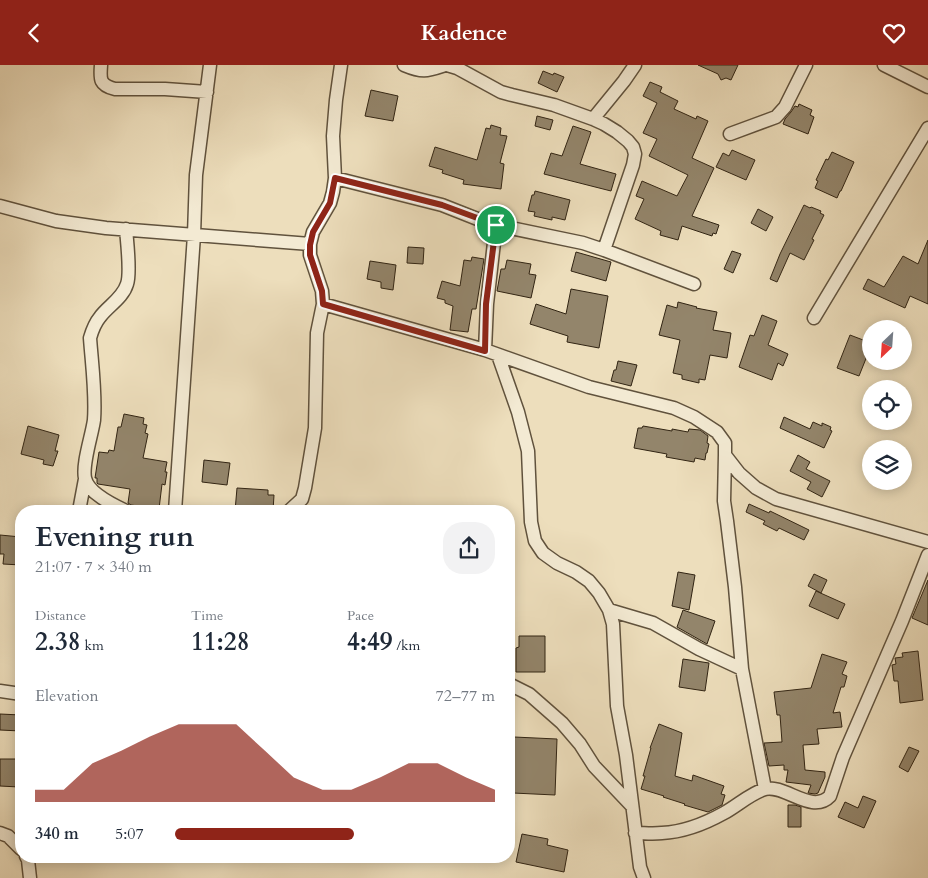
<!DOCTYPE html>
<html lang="en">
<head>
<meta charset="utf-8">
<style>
  :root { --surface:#fff; --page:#f2f2f3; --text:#1f2937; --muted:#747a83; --accent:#8f2418 }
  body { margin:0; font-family:Cardo,serif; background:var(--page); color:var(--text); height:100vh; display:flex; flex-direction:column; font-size:19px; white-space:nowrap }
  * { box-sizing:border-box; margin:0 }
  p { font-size:16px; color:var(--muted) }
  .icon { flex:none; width:28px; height:28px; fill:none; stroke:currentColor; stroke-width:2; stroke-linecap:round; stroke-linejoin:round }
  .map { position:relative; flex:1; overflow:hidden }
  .side { position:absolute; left:15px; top:440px; width:500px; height:358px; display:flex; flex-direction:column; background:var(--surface); border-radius:20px; box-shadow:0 2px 12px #0003 }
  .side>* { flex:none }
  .needle { width:32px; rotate:205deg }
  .tools { position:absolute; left:862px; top:255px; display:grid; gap:10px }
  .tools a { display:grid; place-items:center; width:50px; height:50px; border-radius:50%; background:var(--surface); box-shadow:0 2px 12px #0003; font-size:25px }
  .pin { position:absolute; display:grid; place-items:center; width:42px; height:42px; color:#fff; margin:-21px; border:2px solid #fff; border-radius:50%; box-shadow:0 1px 5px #0007 }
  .round { display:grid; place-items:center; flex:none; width:52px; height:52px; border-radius:20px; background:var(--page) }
  .overview { display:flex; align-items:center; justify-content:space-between; height:85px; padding:0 20px }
  h1 { font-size:28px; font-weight:700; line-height:38px }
  .stats { display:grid; grid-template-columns:repeat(3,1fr); gap:8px; height:85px; padding:5px 20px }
  .stats div { display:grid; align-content:center }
  .stats b { font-size:25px; font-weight:700 }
  .stats small { font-size:14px; font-weight:400 }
  .stats p { font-size:14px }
  .chart { height:140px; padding:10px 20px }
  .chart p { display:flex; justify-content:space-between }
  .chart svg { width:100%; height:90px; margin-top:5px; fill:var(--accent); opacity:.7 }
  ul { padding:0 20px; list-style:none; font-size:16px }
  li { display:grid; grid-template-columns:80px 60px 1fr; align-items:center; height:38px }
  li i { height:12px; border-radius:6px; background:var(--accent) }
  header { display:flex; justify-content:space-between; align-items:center; height:65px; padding:0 20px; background:var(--accent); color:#fff; font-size:22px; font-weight:700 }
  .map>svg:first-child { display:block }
</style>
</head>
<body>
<header><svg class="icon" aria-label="back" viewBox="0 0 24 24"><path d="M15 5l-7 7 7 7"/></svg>Kadence<svg class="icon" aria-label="heart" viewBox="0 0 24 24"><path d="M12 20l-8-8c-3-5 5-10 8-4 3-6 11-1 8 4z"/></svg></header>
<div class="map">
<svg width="928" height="813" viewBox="0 0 928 813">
  <rect width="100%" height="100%" fill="#eddebc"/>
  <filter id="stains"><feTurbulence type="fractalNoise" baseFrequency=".004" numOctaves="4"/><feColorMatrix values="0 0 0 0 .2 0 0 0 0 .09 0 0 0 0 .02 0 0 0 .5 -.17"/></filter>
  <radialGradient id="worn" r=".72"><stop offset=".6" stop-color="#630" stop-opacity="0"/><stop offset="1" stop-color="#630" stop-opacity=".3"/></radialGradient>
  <path fill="#93856b" stroke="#312413" d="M698,0H738L731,15L726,13L721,15L718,9Z
    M543,6L553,10L554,8L564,12L557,27L538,18Z
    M650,17L662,22L660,27L678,36L674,44L696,54L697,51L708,56L692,93L714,103L692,151L719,160L716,169L713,168L712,171L682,161L678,175L660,170L661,166L635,154L644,134L636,131L642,116L677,131L688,110L649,91L657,74L643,68L657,38L643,31Z
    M371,25L398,31L393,56L365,51Z
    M799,39L812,45L810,50L814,52L808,69L783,59L785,54L791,47L795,41L798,42Z
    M537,51L553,55L550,65L535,61Z
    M491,60L501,63L500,70L507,71L500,98L504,99L501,124L463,119L464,115L442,108L443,105L429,101L435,82L477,95L486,63L490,64Z
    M573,61L591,67L580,99L616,109L611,126L544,109L551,88L562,91Z
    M732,85L755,95L746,115L716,102L723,88L729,91Z
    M832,87L854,97L841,126H840L837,133L815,123L818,116L816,115L826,94L828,95Z
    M535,126L570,135L565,155L552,152V155L534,151L535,147L528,146L532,130H534Z
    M804,140L810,143L811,142L821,146L820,148L824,150L812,174L814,175L804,195L790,188L777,217L770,214L780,189Z
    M758,144L773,152L766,166L751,158Z
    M928,175V239L910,231L905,243L863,224L868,214L884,222L903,191L918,199Z
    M408,182L424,183L423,199L407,198Z
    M732,186L741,189L733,208L724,204Z
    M576,187L611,197L606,216L571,206Z
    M472,192L484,194L476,244H472L468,267L450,265L453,241L445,238V235L437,233L442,216L460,221L464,195L471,196Z
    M507,195L531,199L529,209L536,210L531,233L497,226L501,204H505Z
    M370,196L396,200L393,225L381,223V217L367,214Z
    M571,224L608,231L599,283L567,277L568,271L530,259L536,239L566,249Z
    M678,237L697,242L696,243L717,247L713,265L731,268L727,293L710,290L705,315L699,314V318L682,314V310L673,308L680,275L659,270L667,240L677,243Z
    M762,250L777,256L768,280L788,289L783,301L778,298L772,315L739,302L750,270L754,271Z
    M850,270L871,278V281L859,311L837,303Z
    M618,296L637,300L631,321L611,316L614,305H616Z
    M124,349L144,353L143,359L147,360L145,368L148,369L143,393L167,397L165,407H167L165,420L162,419L159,444L131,440L128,438L130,424L98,419L97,418V413H95L99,387L108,388L109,385L114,386L118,362H121Z
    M784,352L810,364L813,357L822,361V358L831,362L830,365L832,366L824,383L780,363Z
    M28,361L59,370L55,386H58L53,401L43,399L44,395L21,389Z
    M643,361L672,366V364L688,367L689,364L700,365L708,371L707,378L709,379L707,388H706L705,395L695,393L694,397L666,392L667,389L634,383L638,363H642Z
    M798,390L810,397L806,404L830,416L822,432L807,424L811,417L790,406Z
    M204,395L230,398L227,420L202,417Z
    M237,423L268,425V430H274L273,446L263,445V446H235Z
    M749,439L769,448L770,446L809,465L804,475L779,463L777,466L763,459L765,456L746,447Z
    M0,470L21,472V500L3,499L4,489H0Z
    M678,507L695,510L689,545L672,541Z
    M814,509L827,515L821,528L808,521Z
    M928,515V560L912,553Z
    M816,526L845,539L838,554L809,541Z
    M683,545L715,556L707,579L677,562Z
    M519,571H545V607H516V583L519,582Z
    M918,586L923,635L900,638L898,616H894L892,600L896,599L895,593L903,592L902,588Z
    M822,589L847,597L842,609L847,611L844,622H841L833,648L840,647L842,662L817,664L819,679L803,680L805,705L825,707V712L818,728L815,729L808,728L811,720L786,717L788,705H784V700L769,701L764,678L782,677L780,650H777L774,627L811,623Z
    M683,594L709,598L705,626L679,622Z
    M0,649L21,650V666L0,665Z
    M659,659L682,668L675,711L692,716L693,710L724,721L721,729L725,730L722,740L708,747L684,740L685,739L663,732L664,731L641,724L645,711H643L651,683H650Z
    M514,672L557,674L555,730L513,728Z
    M909,682L919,686L908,707L899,702Z
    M0,694H20L19,722L0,721Z
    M863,731L876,736L864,763L838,752L845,737L858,743Z
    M788,740H795L801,742V762H788Z
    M522,769L548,774L547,780L568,785L564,807L516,797Z"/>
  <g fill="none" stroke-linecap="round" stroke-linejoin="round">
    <g stroke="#60523d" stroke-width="15">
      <path id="minor" d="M101,0C100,14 99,20 115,24H165L207,27
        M404,0C423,8 427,6 445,0
        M447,0L457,3L501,27L512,30L554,40L593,54L604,59L617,67L628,76L633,82L635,89L633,100L604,185
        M884,0L928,22
        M593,54L624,16L635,0
        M730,69L776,52L785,42L806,0
        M335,113L442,140L480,155L496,160L583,178L604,185L694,219
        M0,141L56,156L106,163L310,179
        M323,239L485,285L589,322L674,343L694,352L717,367L725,378V390L739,408L756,423L776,434L928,477
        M814,253L928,63
        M485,285L487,239L496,160
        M498,290L518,347L528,386L531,457L535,476L543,488L557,498L576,507L589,516L599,528L609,545L613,559L617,641L626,690L640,802L644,813
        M725,390L724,436L727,456L735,522L742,604L765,724
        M79,446L85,414
        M126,446C113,440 88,428 85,413C82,399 92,370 94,355C96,329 92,300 90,273C92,266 95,258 100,252C108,241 123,233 127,219C131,208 127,177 126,164
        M175,446L194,170L196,110L210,0
        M289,446L302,434L305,423L315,363L317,268L323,239L322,226L310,190V179L313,167L330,138L333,127L335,113L333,71L336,35L341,0
        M609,545L653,558L699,584L742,604
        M509,619L529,629L562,658L580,679L594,701L632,741
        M0,626L21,629
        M0,768L8,771L21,784
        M635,768C644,768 653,769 662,768C683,767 706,758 724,748C737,741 751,728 765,724C785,719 812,750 830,731L843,692L902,556L928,490
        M26,791L28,795L30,813"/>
    </g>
    <use href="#minor" stroke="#f3ead3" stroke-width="12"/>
  </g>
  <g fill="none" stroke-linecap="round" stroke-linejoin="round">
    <g stroke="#fff" stroke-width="10">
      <path id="route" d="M335,113L442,140L480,154L496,160L486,239L485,286L323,239L322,226L310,190V180L313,167L330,138Z"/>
    </g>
    <use href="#route" stroke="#8f2418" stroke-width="6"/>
  </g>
  <rect width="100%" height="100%" filter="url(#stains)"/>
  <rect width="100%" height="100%" fill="url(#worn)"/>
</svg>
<div class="tools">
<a><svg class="needle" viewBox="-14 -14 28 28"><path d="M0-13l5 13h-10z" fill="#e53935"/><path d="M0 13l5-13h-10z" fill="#747a83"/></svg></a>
<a><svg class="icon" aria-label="locate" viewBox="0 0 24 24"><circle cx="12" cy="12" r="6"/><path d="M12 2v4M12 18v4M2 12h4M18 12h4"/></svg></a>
<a><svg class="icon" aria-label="layers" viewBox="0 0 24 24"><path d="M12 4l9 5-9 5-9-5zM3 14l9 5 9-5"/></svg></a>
</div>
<div class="pin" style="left:496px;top:160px;background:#1e9e55"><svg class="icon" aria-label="arrive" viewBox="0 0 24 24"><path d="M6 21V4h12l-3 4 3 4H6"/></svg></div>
<section class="side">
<div class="overview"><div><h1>Evening run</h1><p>21:07 · 7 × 340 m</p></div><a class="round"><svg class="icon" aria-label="share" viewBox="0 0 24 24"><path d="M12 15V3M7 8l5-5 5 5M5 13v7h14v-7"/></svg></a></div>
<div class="stats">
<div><p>Distance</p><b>2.38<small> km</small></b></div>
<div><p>Time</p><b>11:28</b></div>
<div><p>Pace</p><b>4:49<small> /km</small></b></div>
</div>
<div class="chart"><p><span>Elevation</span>72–77 m</p>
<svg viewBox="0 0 160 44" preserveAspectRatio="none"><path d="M0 44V38L10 38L20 25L30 19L40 12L50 6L60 6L70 6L80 19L90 32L100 38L110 38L120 32L130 25L140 25L150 32L160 38V44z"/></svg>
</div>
<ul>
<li><b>340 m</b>5:07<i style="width:56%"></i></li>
</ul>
</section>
</div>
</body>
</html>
